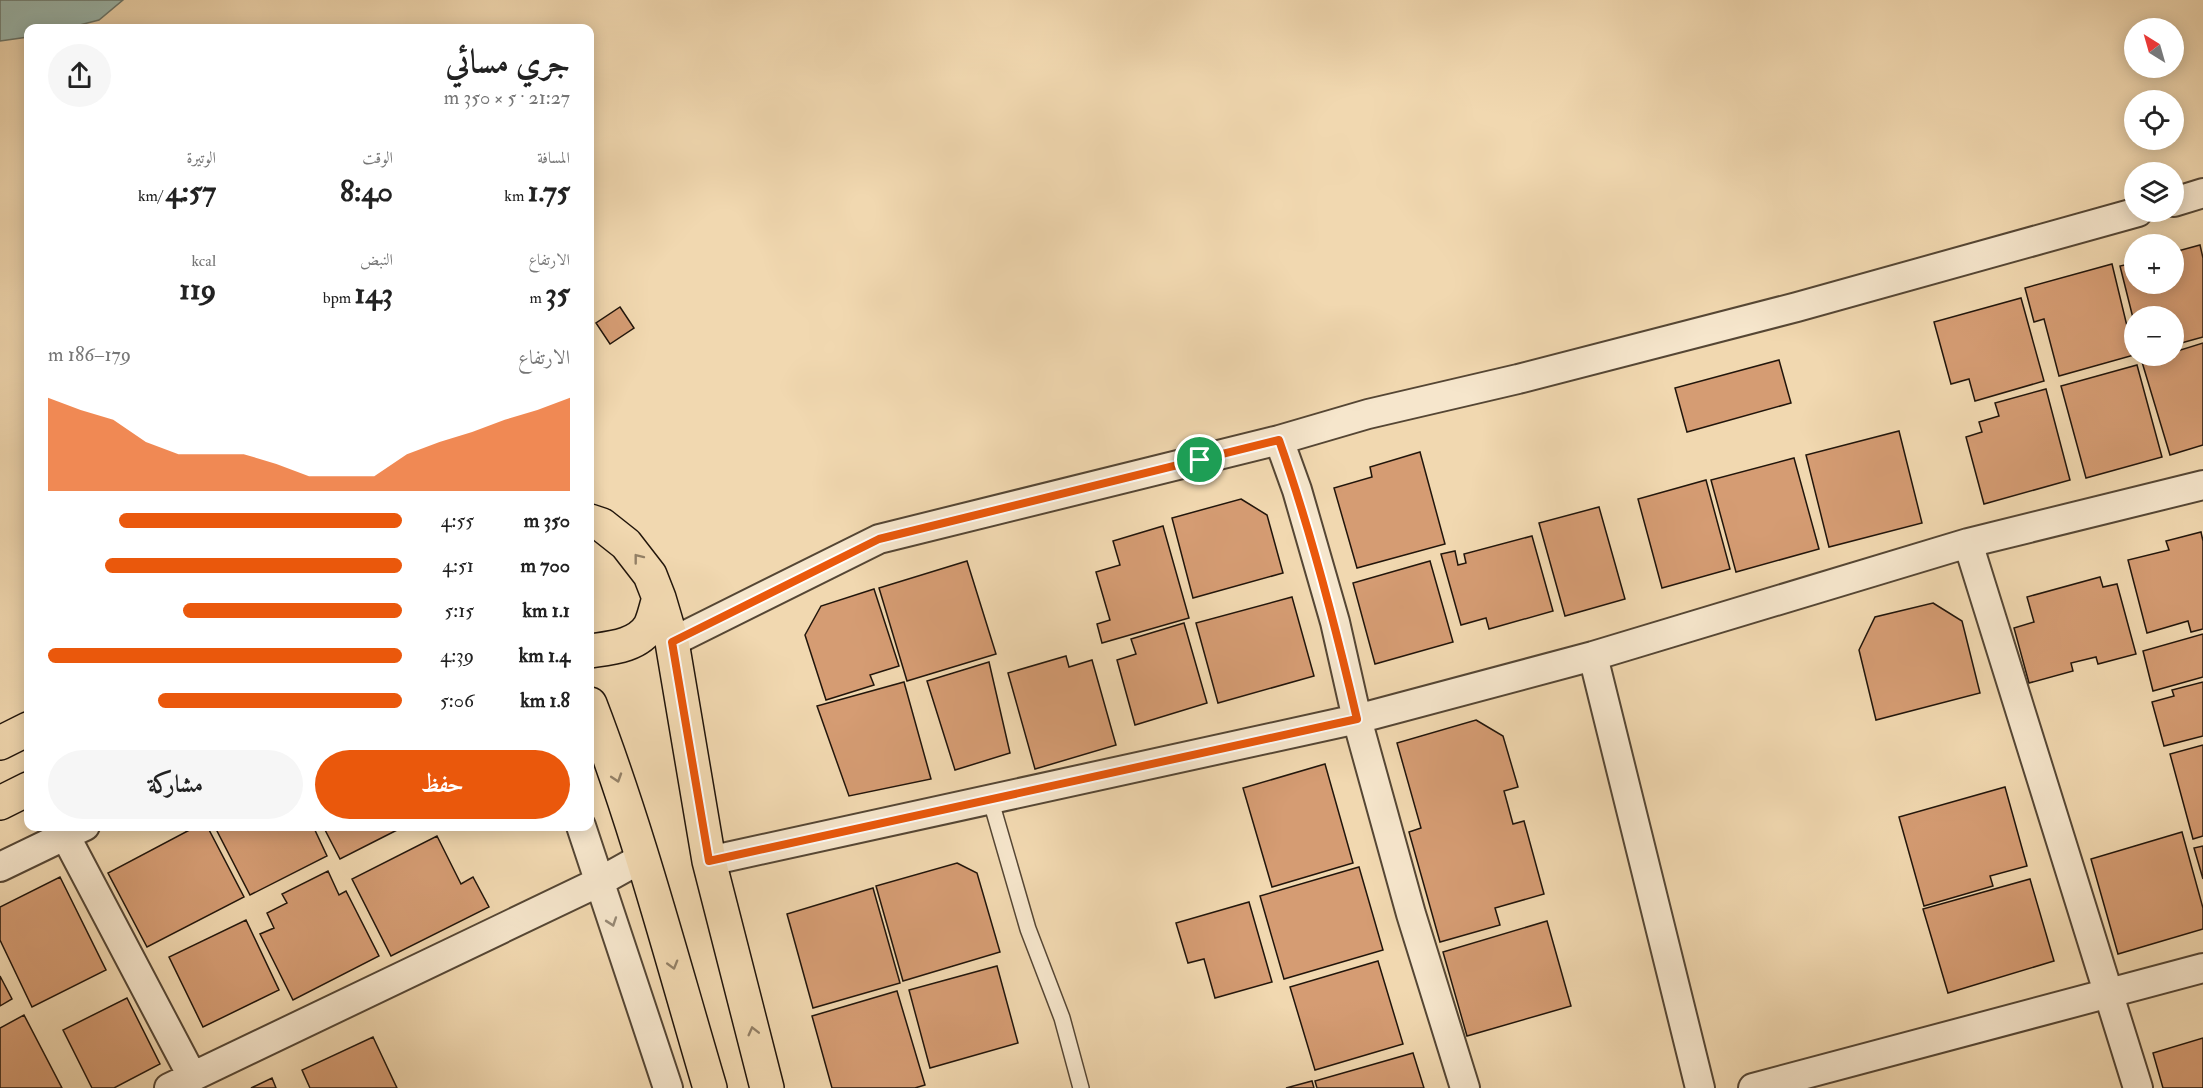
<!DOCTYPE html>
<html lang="ar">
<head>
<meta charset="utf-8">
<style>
  :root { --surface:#fff; --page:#f6f6f6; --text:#222; --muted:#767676; --accent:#ea580c }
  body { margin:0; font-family:"IM FELL Double Pica",Amiri,serif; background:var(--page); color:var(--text); direction:rtl; height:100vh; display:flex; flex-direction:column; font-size:22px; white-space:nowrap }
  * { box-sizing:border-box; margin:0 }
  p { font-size:20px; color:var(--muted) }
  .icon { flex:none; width:33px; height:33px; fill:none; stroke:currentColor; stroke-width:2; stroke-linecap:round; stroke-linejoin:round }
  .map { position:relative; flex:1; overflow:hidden; direction:ltr }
  .details { position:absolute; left:24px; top:24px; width:570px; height:807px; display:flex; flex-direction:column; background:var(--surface); border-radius:12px; box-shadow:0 3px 15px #0003; direction:rtl }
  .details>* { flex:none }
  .needle { width:39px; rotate:323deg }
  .tools { position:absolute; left:2124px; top:18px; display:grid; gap:12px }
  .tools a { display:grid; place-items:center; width:60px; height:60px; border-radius:50%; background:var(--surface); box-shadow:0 3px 15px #0003; font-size:30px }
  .pin { position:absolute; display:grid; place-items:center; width:51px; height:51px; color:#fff; margin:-26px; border:3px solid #fff; border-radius:50%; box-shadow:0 2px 6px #0007 }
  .round { display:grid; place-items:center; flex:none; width:63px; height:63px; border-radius:32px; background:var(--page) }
  .overview { display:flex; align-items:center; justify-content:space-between; height:102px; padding:0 24px }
  h1 { font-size:33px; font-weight:800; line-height:45px }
  .stats { display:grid; grid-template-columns:repeat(3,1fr); gap:9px; height:102px; padding:6px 24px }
  .stats div { display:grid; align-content:center }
  .stats b { font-size:30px; font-weight:800 }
  .stats small { font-size:16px; font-weight:400 }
  .stats p { font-size:16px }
  .chart { height:168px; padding:12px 24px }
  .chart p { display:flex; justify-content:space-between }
  .chart svg { width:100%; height:108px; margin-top:6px; fill:var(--accent); opacity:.7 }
  .primary-button { display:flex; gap:12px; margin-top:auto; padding:12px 24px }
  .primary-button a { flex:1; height:69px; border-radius:36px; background:var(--accent); color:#fff; font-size:24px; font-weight:800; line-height:69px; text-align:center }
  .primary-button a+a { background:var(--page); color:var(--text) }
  ul { padding:0 24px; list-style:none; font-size:20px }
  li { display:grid; grid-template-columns:96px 72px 1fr; align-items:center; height:45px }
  li i { height:15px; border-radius:8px; background:var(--accent) }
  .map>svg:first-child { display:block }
</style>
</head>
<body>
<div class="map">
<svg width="2203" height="1088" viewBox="0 0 2203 1088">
  <rect width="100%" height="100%" fill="#f1d8b0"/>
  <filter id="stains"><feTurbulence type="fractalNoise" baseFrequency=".00333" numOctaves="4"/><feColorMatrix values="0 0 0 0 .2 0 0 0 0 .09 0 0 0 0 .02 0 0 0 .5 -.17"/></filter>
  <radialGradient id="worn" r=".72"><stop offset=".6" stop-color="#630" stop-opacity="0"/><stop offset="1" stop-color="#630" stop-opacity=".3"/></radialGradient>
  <path fill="#9bb9af" stroke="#6a776d" stroke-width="1.5" d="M0,0H123L99,20L68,28H28V37L0,41Z"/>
  <path fill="#d59c73" stroke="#21150b" stroke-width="1.5" d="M2200,245L2203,258V337L2174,345V316H2134V322L2120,266L2134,263V284H2174V252Z
    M2112,264L2134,355L2059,376L2044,319L2034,322L2025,288Z
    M2021,298L2044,381L1975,401L1969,379L1951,384L1934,322Z
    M620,307L634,328L610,344L596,323Z
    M2203,343V445L2170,455L2142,362L2164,356H2174V352Z
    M1779,360L1791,403L1687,432L1675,388Z
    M2137,365L2162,457L2086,478L2061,386Z
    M2046,389L2070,480L1984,504L1966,437L1982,432L1979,422L1999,416L1995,403Z
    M1899,431L1922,523L1829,547L1806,455Z
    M1420,452L1445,544L1357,568L1334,488L1372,477L1370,467Z
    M1794,458L1819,549L1736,572L1711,480Z
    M1706,480L1730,569L1662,588L1638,499Z
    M1241,499L1267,515L1283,573L1193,598L1172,518Z
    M1599,507L1625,599L1565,616L1539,523Z
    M1163,526L1189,618L1102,643L1097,624L1110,620L1096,572L1120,565L1113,541Z
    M2201,532L2203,541V629L2191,632L2188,621L2147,633L2128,560L2169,550L2166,541Z
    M1532,536L1553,611L1489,629L1486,618L1461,625L1441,554L1455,551L1458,565L1466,563L1464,554Z
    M967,561L996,654L907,681L879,588Z
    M1430,561L1453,642L1375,664L1353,583Z
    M2100,577L2103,587L2117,584L2136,654L2098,664L2096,657L2071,663L2073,671L2029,683L2014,628L2034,622L2027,597Z
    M874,589L899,666L870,675L874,685L826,700L805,635L821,606Z
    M1292,597L1314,676L1218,703L1196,623Z
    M1933,603L1962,621L1980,693L1876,720L1859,650L1875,617Z
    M1184,623L1207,703L1135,725L1117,660L1136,654L1131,639Z
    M2203,634V677L2153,691L2143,651Z
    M1066,656L1069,667L1092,660L1116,745L1035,769L1008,673Z
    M989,662L1010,753L955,770L927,681Z
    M904,682L931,779L849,796L817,706Z
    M2203,682V736L2164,746L2152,702L2174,696L2172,690Z
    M1476,720L1503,736L1518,787L1504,791L1513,824L1524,821L1544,894L1495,908L1500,925L1440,942L1409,832L1421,828L1397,743Z
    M2203,745V836L2193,839L2170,754Z
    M1325,764L1353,863L1272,887L1243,788Z
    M2005,787L2027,866L1990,876L1993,886L1924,906L1899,817Z
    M197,826H207L244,897L147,947L108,873Z
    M221,826H313L327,856L250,895L216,829Z
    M323,826H405L340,859Z
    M2182,832L2203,908V929L2118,954L2091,859Z
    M437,836L461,884L473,877L489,907L391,956L352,879Z
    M2203,846V879L2194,848Z
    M957,863L977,873L1000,952L903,981L876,886Z
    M1359,867L1383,950L1284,979L1260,896Z
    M328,871L339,895L346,891L379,956L293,1000L260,934L274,928L267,913L287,903L282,894Z
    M60,877L106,970L32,1007L0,940V907Z
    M2030,879L2054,961L1948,993L1923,909Z
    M873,888L900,983L813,1008L787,914Z
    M1249,902L1272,982L1215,998L1204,959L1188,963L1176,923Z
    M246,920L279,990L203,1027L169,957Z
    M1547,921L1571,1006L1467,1036L1443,952Z
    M1378,961L1403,1044L1315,1070L1290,987Z
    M997,966L1018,1043L930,1068L909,990Z
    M0,976L12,999L0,1006Z
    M897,991L925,1085L915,1088H832L812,1016Z
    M127,998L160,1064L114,1088H92L63,1030Z
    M24,1015L62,1088H0V1028Z
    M373,1037L397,1088H310L302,1070Z
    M2203,1038V1088H2163L2153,1053Z
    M1413,1053L1424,1088H1317L1315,1081Z
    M272,1078L276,1088H251Z
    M1312,1081L1314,1088H1286Z"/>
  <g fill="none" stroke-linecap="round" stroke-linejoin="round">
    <g stroke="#554634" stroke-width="18">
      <path id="lane" d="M990,798L1028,929L1062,1018L1081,1088"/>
    </g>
    <g stroke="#554634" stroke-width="32">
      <path id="street" d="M2174,202L2203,193
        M1279,440L1297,490L1335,622L1357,719L1411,914L1465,1088
        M1968,543L2138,1088
        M672,642L879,539L1279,440L1368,414L1518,379L1797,307L2138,212
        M1593,656L1700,1088
        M581,826L668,1088
        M66,837L192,1076
        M709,861L1357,719L1593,656L1968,543L2203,485
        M0,867L85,826
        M169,1088L599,882L642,858
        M1753,1088L2203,968"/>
    </g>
    <g stroke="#21150b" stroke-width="36">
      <path id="primary" d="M590,521L602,525L626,544L650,575L659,598L672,642L709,861L767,1088
        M590,651C611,648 638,646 650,626C654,618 656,607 659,598
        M590,704C638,829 672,960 710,1088
        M0,743L28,729
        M0,803L28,789"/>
    </g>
    <use href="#lane" stroke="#f6e6cc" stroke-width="15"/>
    <use href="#street" stroke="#f6e6cc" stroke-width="28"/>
    <use href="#primary" stroke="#f1d8b0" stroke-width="33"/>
  </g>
  <defs><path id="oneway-chevron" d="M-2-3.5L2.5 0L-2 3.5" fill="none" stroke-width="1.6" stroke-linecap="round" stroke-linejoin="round" transform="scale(1.5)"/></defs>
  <g stroke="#938066">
    <use href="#oneway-chevron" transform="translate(638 558) rotate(-128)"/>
    <use href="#oneway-chevron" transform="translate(617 778) rotate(72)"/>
    <use href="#oneway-chevron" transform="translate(673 965) rotate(74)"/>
    <use href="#oneway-chevron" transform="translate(753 1031) rotate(-104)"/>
  </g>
  <use stroke="#968875" href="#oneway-chevron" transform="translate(612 922) rotate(71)"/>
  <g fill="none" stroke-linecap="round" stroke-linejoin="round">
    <g stroke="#fff" stroke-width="12">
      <path id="route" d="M1279,440C1311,531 1335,624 1357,719L709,861L672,642L879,539Z"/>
    </g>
    <use href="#route" stroke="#ea580c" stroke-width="8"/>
  </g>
  <rect width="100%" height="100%" filter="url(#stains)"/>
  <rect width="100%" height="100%" fill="url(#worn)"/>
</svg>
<div class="tools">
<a><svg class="needle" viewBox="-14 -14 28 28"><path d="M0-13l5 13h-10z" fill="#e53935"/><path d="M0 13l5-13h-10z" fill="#767676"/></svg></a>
<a><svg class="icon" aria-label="locate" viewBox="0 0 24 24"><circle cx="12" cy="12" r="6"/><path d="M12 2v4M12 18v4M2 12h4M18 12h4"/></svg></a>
<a><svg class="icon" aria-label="layers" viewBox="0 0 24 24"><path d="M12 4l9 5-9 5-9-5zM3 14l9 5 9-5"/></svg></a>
<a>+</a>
<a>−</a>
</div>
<div class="pin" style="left:1200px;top:460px;background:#1e9e55"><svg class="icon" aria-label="arrive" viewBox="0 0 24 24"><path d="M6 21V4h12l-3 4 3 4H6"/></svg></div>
<section class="details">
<div class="overview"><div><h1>جري مسائي</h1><p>21:27 · 5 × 350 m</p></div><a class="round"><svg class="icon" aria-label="share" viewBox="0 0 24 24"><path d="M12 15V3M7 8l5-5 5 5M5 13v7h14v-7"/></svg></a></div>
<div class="stats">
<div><p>المسافة</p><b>1.75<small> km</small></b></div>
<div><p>الوقت</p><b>8:40</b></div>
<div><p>الوتيرة</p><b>4:57<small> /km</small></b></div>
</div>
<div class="stats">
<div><p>الارتفاع</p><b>35<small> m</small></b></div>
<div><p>النبض</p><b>143<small> bpm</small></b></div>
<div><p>kcal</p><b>119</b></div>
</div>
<div class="chart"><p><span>الارتفاع</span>179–186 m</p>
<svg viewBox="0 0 160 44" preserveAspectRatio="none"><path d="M0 44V6L10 11L20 15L30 24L40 29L50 29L60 29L70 33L80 38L90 38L100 38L110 29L120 24L130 20L140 15L150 11L160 6V44z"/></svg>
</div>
<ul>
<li><b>350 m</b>4:55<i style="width:80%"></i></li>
<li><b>700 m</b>4:51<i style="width:84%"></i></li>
<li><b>1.1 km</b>5:15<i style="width:62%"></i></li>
<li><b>1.4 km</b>4:39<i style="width:100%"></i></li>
<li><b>1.8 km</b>5:06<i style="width:69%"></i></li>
</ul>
<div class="primary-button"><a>حفظ</a><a>مشاركة</a></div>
</section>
</div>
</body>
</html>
